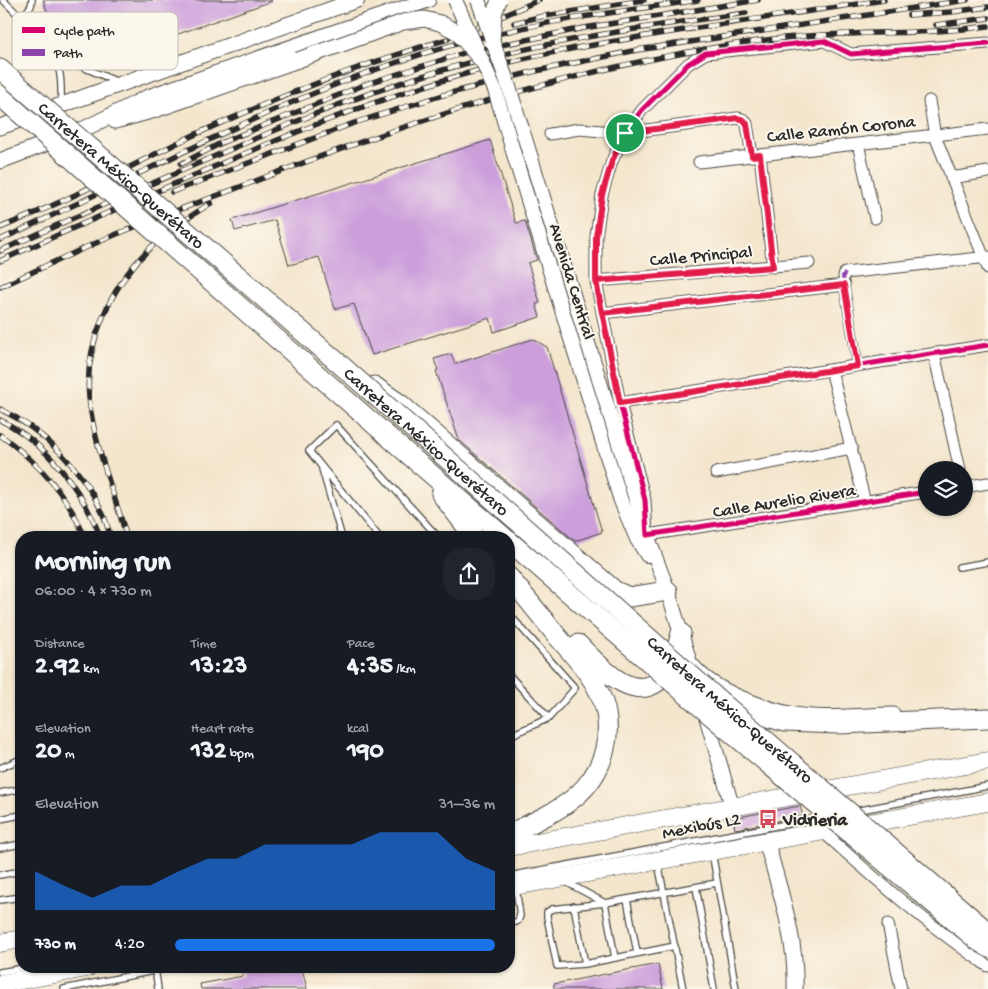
<!DOCTYPE html>
<html lang="en">
<head>
<meta charset="utf-8">
<style>
  :root { --surface:#171b24; --page:#20242c; --text:#f1f3f6; --muted:#9ea1a6; --accent:#1a73e8 }
  body { margin:0; font-family:"Gochi Hand",sans-serif; background:var(--page); color:var(--text); height:100vh; display:flex; flex-direction:column; font-size:19px; white-space:nowrap }
  * { box-sizing:border-box; margin:0 }
  p { font-size:16px; color:var(--muted) }
  .icon { flex:none; width:28px; height:28px; fill:none; stroke:currentColor; stroke-width:2; stroke-linecap:round; stroke-linejoin:round }
  .map { position:relative; flex:1; overflow:hidden }
  .drawer { position:absolute; left:15px; top:531px; width:500px; height:442px; display:flex; flex-direction:column; background:var(--surface); border-radius:20px; box-shadow:0 1px 4px #0004 }
  .drawer>* { flex:none }
  .buttons { position:absolute; left:918px; top:461px; display:grid; gap:10px }
  .buttons a { display:grid; place-items:center; width:55px; height:55px; border-radius:50%; background:var(--surface); box-shadow:0 1px 4px #0004; font-size:25px }
  .pin { position:absolute; display:grid; place-items:center; width:42px; height:42px; color:#fff; margin:-21px; border:2px solid #fff; border-radius:50%; box-shadow:0 1px 5px #0007 }
  .round { display:grid; place-items:center; flex:none; width:52px; height:52px; border-radius:20px; background:var(--page) }
  .headline { display:flex; align-items:center; justify-content:space-between; height:85px; padding:0 20px }
  h1 { font-size:28px; font-weight:700; line-height:38px }
  .stats { display:grid; grid-template-columns:repeat(3,1fr); gap:8px; height:85px; padding:5px 20px }
  .stats div { display:grid; align-content:center }
  .stats b { font-size:25px; font-weight:700 }
  .stats small { font-size:14px; font-weight:400 }
  .stats p { font-size:14px }
  .chart { height:140px; padding:10px 20px }
  .chart p { display:flex; justify-content:space-between }
  .chart svg { width:100%; height:90px; margin-top:5px; fill:var(--accent); opacity:.7 }
  ul { padding:0 20px; list-style:none; font-size:16px }
  li { display:grid; grid-template-columns:80px 60px 1fr; align-items:center; height:38px }
  li i { height:12px; border-radius:6px; background:var(--accent) }
  .map>svg:first-child { display:block }
</style>
</head>
<body>
<div class="map">
<svg width="988" height="989" viewBox="0 0 988 989">
  <rect width="100%" height="100%" fill="#fbf7ec"/>
  <filter id="ink" filterUnits="userSpaceOnUse"><feTurbulence type="fractalNoise" baseFrequency=".02" numOctaves="2"/><feDisplacementMap in="SourceGraphic" scale="10" xChannelSelector="R" yChannelSelector="G"/><feConvolveMatrix kernelMatrix="1 2 1 2 8 2 1 2 1" color-interpolation-filters="sRGB"/></filter>
  <filter id="wash" filterUnits="userSpaceOnUse"><feTurbulence type="fractalNoise" baseFrequency=".0096" numOctaves="4" result="noise"/><feDisplacementMap in="SourceGraphic" scale="20" xChannelSelector="R" yChannelSelector="G"/><feGaussianBlur stdDeviation="1.12" result="paint"/><feColorMatrix in="noise" values="0 0 0 0 0 0 0 0 0 0 0 0 0 0 0 0 0 1.4 0 .05"/><feComposite in="paint" operator="in"/></filter>
  <g filter="url(#wash)">
    <rect width="100%" height="100%" fill="#f4e6cd"/>
    <g id="blocks">
      <path fill="#cc9fdb" d="M43,0H271L272,1L144,46L139,31L70,55L62,51Z
        M490,140L516,223L525,221L537,260L528,263L540,303L536,304L540,317L494,332L490,318L372,355L354,304L335,309L319,257L289,265L275,220L235,231L232,220Z
        M533,339L547,347L602,532L575,541L459,440L436,371L438,370L434,359L451,354L455,364Z
        M800,806L803,816L735,829L733,818Z
        M658,964L663,989H554V984Z
        M257,968H262L263,972L287,968H302L307,989H201L200,984L243,976L241,971Z"/>
    </g>
  </g>
  <g filter="url(#ink)">
    <use href="#blocks" fill-opacity="0" stroke="#494743" stroke-width="1"/>
    <g fill="none" stroke-linecap="round" stroke-linejoin="round">
      <g stroke="#494743" stroke-width="8">
        <path id="service" d="M3,0C22,19 51,44 59,70C62,80 61,94 61,105
          M21,18L31,6L32,0
          M48,48L78,65L118,82
          M322,469L342,538
          M380,538L309,451L336,425L439,538
          M959,567L988,562
          M509,614L575,688L549,718L509,736
          M509,675L549,718
          M0,768L21,759
          M0,793L21,789
          M855,811L988,786
          M0,819L21,815
          M0,848L21,844
          M712,852L736,989
          M658,863L683,989
          M0,875L21,871
          M509,876L824,817
          M566,882L605,903L615,958
          M696,887L714,989
          M627,899L637,953
          M0,900L21,897
          M574,906L585,964
          M509,925L518,921L520,916L516,888
          M675,946L585,964L557,966L547,917V912L552,909L605,903L717,883
          M155,968L158,989
          M0,972L24,968
          M64,989L168,968"/>
      </g>
      <g stroke="#494743" stroke-width="11">
        <path id="pedestrian" d="M845,273L843,276L844,285L858,366"/>
      </g>
      <g stroke="#494743" stroke-width="13">
        <path id="minor" d="M929,101L935,136L988,268
          M550,134L579,129L625,133L738,118L744,120L747,124L752,156
          M858,144L875,218
          M760,155L773,267
          M699,162L988,129
          M951,178L988,172
          M845,273L988,257
          M596,281L809,263
          M602,313L844,285
          M934,353L960,470
          M831,370L865,502
          M620,403L988,345
          M716,473L852,448
          M964,487L988,483
          M926,492L647,535L645,500L620,403L596,281V237L602,195L612,161L625,133L642,110L688,64L706,53L824,41L851,54L988,43
          M695,666C707,680 726,690 743,697C758,703 774,709 790,712C822,719 861,713 894,713
          M822,831C875,879 929,926 988,966
          M888,924L901,989"/>
      </g>
      <g stroke="#494743" stroke-width="16">
        <path id="tertiary" d="M531,158L647,535L668,591L695,679
          M516,161L621,501L637,539L647,555
          M704,709L732,806"/>
      </g>
      <g stroke="#494743" stroke-width="17">
        <path id="secondary" d="M115,121L155,110L298,60
          M0,127L357,0
          M0,161L82,130L148,97L428,0
          M766,840C779,889 797,938 795,989"/>
      </g>
      <g stroke="#494743" stroke-width="19">
        <path id="primary" d="M509,847L988,761
          M509,887L988,802
          M0,943L21,939
          M0,984L87,968"/>
      </g>
      <g stroke="#494743" stroke-width="21">
        <path id="trunk" d="M0,69L16,83
          M374,386L400,404L615,591L629,597L668,591
          M416,461L505,538
          M441,494L475,538
          M509,577C525,596 541,616 557,636C572,654 590,672 600,694C616,730 605,772 575,797C556,813 531,823 509,834
          M578,644C599,665 634,708 664,676C674,665 677,646 681,633
          M721,699L746,710L784,722L839,724L988,718"/>
      </g>
      <use href="#service" stroke="#fff" stroke-width="5.5"/>
      <use href="#pedestrian" stroke="#fff" stroke-width="9"/>
      <use href="#minor" stroke="#fff" stroke-width="11"/>
      <use href="#tertiary" stroke="#fff" stroke-width="14"/>
      <use href="#secondary" stroke="#fff" stroke-width="15"/>
      <use href="#primary" stroke="#fff" stroke-width="18"/>
      <use href="#trunk" stroke="#fff" stroke-width="19"/>
      <g stroke="#2b2b2b" stroke-width="5.5">
        <path id="rail" d="M909,15L951,12L988,7
          M514,23L539,17L644,0
          M936,25L988,18
          M455,37L539,0
          M181,164L223,142L366,84L467,52L584,28L758,0
          M172,192L354,123L443,95L536,71L637,50L967,0
          M0,228C26,217 53,206 79,193C118,174 155,153 194,135C278,97 360,64 448,39
          M0,240C131,180 256,110 392,64C429,51 467,40 505,32C568,17 634,10 698,0
          M0,251C66,221 132,192 199,163C270,132 342,101 416,78C523,44 636,28 746,13
          M0,261C62,233 125,205 188,178C282,137 376,98 476,71C536,54 597,44 658,34C734,22 809,11 884,0
          M0,287C42,268 84,247 127,230C170,212 215,197 258,180C398,126 541,79 689,52C742,42 795,35 849,34C896,32 941,33 988,26
          M0,409C43,430 82,468 102,512C106,520 108,529 111,538
          M0,420C46,442 83,491 101,538
          M0,435C37,461 68,495 85,538
          M127,538C114,492 94,446 89,398C84,345 110,288 147,251C166,232 189,217 211,203"/>
      </g>
      <use href="#rail" stroke="#fbf7ec" stroke-width="4" stroke-dasharray="11" stroke-linecap="butt"/>
      <g stroke="#494743" stroke-width="16" stroke-linecap="butt">
        <path id="tertiary-bridge" d="M455,0L495,90L516,161
          M478,0L509,87L531,158"/>
      </g>
      <g stroke="#494743" stroke-width="17" stroke-linecap="butt">
        <path id="secondary-bridge" d="M492,41L494,14L499,0
          M298,60L403,22L424,19L440,23L457,32L482,61"/>
      </g>
      <g stroke="#494743" stroke-width="21" stroke-linecap="butt">
        <g id="trunk-bridge">
          <path id="s1" d="M16,83L342,366L717,698L988,932"/>
          <path d="M0,96L416,461"/>
          <path d="M509,541L709,714L978,941L988,947"/>
        </g>
      </g>
      <use href="#tertiary-bridge" stroke="#fff" stroke-width="14"/>
      <use href="#secondary-bridge" stroke="#fff" stroke-width="15"/>
      <use href="#trunk-bridge" stroke="#fff" stroke-width="19"/>
      <path stroke="#8e44ad" stroke-width="4" stroke-dasharray="8 4" stroke-linecap="butt" d="M845,273L843,276L844,285L858,366"/>
      <g stroke="#fbf7ec" stroke-width="8">
        <path id="cycleway" d="M620,403L988,345
          M926,492L647,535L645,500L620,403L596,281V237L602,195L612,161L625,133L642,110L688,64L706,53L824,41L851,54L988,43"/>
      </g>
      <use href="#cycleway" stroke="#d6006c" stroke-width="5"/>
    </g>
  </g>
  <g fill="none" stroke-linecap="round" stroke-linejoin="round" filter="url(#ink)">
    <g stroke="#fff" stroke-width="10">
      <path id="route" d="M625,133L612,161L602,195L596,237V281L620,403L858,366L844,285L602,313L596,281L773,267L760,155L752,156L747,124L744,120L738,118L625,133"/>
    </g>
    <use href="#route" stroke="#e11d48" stroke-width="6"/>
  </g>
  <defs>
    <g id="bus-bare" transform="scale(1.5)"><path d="M-5-6H5V4H4V6H2V4H-2V6H-4V4H-5ZM-3.5-4V0h7V-4ZM-3.5 1.2v1.5H-2V1.2ZM2 1.2v1.5H3.5V1.2Z" fill="#d1495b" stroke="#fbf7ec" stroke-width="2.5" paint-order="stroke"/></g>
  </defs>
  <g fill-rule="evenodd">
    <use href="#bus-bare" x="768" y="819"/>
  </g>
  <g text-anchor="middle" stroke-width="4" stroke-linejoin="round" paint-order="stroke">
    <g font-size="18" fill="#2b2b2b" stroke="#fbf7ec">
      <text transform="translate(841 128) rotate(-6)" y="6">Calle Ramón Corona</text>
      <text dy="6" stroke="none"><textPath href="#s1" startOffset="140">Carretera México-Querétaro</textPath></text>
      <text transform="translate(701 255) rotate(-5)" y="6">Calle Principal</text>
      <text transform="translate(573 281) rotate(73)" y="6">Avenida Central</text>
      <text dy="6" stroke="none"><textPath href="#s1" startOffset="545">Carretera México-Querétaro</textPath></text>
      <text transform="translate(784 500) rotate(-9)" y="6">Calle Aurelio Rivera</text>
      <text dy="6" stroke="none"><textPath href="#s1" startOffset="950">Carretera México-Querétaro</textPath></text>
      <text transform="translate(701 825) rotate(-11)" y="6">Mexibús L2</text>
    </g>
    <g font-size="18" font-weight="bold" fill="#2b2b2b" stroke="#fbf7ec" text-anchor="start">
      <text x="783" y="825">Vidrieria</text>
    </g>
  </g>
  <rect x="12" y="12" width="166" height="58" rx="8" fill="#fbf7ec" stroke="#bdbab2" stroke-width="1"/>
  <rect x="22" y="27" width="23" height="6" fill="#d6006c"/>
  <rect x="22" y="49" width="23" height="7" fill="#8e44ad"/>
  <g font-size="14" fill="#2b2b2b">
    <text x="54" y="35">Cycle path</text>
    <text x="54" y="57">Path</text>
  </g>
</svg>
<div class="buttons">
<a><svg class="icon" aria-label="layers" viewBox="0 0 24 24"><path d="M12 4l9 5-9 5-9-5zM3 14l9 5 9-5"/></svg></a>
</div>
<div class="pin" style="left:625px;top:133px;background:#1e9e55"><svg class="icon" aria-label="arrive" viewBox="0 0 24 24"><path d="M6 21V4h12l-3 4 3 4H6"/></svg></div>
<section class="drawer">
<div class="headline"><div><h1>Morning run</h1><p>06:00 · 4 × 730 m</p></div><a class="round"><svg class="icon" aria-label="share" viewBox="0 0 24 24"><path d="M12 15V3M7 8l5-5 5 5M5 13v7h14v-7"/></svg></a></div>
<div class="stats">
<div><p>Distance</p><b>2.92<small> km</small></b></div>
<div><p>Time</p><b>13:23</b></div>
<div><p>Pace</p><b>4:35<small> /km</small></b></div>
</div>
<div class="stats">
<div><p>Elevation</p><b>20<small> m</small></b></div>
<div><p>Heart rate</p><b>132<small> bpm</small></b></div>
<div><p>kcal</p><b>190</b></div>
</div>
<div class="chart"><p><span>Elevation</span>31–36 m</p>
<svg viewBox="0 0 160 44" preserveAspectRatio="none"><path d="M0 44V25L10 32L20 38L30 32L40 32L50 25L60 19L70 19L80 12L90 12L100 12L110 12L120 6L130 6L140 6L150 19L160 25V44z"/></svg>
</div>
<ul>
<li><b>730 m</b>4:20<i style="width:100%"></i></li>
</ul>
</section>
</div>
</body>
</html>
